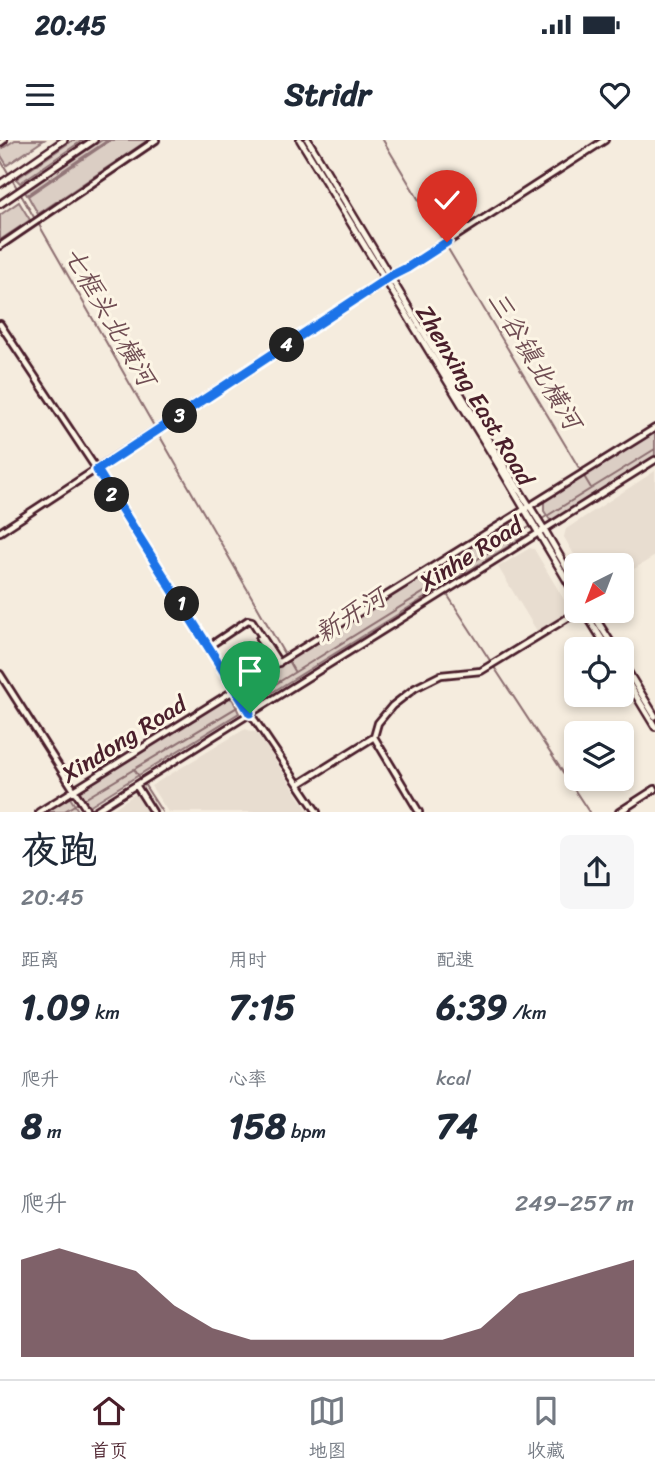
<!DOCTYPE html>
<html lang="zh">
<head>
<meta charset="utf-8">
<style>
  :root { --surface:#fff; --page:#f6f6f7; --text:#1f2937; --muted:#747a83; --line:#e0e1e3; --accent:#4a1f2b }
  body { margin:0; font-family:Sriracha,"LXGW WenKai TC",sans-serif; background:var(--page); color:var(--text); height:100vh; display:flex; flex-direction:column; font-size:26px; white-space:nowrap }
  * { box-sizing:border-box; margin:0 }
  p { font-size:23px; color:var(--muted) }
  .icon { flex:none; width:38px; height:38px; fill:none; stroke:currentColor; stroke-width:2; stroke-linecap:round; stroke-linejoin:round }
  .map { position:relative; height:672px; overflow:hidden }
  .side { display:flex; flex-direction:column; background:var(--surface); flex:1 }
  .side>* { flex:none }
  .needle { width:46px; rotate:222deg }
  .controls { position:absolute; left:564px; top:413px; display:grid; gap:14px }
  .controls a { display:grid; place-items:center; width:70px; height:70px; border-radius:10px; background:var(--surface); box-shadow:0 4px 10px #0003; font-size:35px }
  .pin { position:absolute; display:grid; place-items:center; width:60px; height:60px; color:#fff; margin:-72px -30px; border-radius:50% 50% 50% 0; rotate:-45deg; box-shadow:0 0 7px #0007 }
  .pin .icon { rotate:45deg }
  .km { position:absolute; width:35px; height:35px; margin:-18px; border-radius:50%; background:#222; color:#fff; font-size:19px; line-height:35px; text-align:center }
  .round { display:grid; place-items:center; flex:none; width:74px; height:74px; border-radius:10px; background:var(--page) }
  .summary { display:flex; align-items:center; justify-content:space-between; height:119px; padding:0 21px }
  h1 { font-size:38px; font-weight:800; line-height:52px }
  .metrics { display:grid; grid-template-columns:repeat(3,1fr); gap:10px; height:119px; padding:7px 21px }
  .metrics div { display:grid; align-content:center }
  .metrics b { font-size:35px; font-weight:800 }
  .metrics small { font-size:19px; font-weight:400 }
  .metrics p { font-size:19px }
  .chart { height:196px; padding:14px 21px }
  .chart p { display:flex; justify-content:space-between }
  .chart svg { width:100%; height:126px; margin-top:7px; fill:var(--accent); opacity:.7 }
  .status { display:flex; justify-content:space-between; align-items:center; height:49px; padding:0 35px; background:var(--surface); direction:ltr }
  .status svg { height:19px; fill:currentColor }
  header { display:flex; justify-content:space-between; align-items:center; height:91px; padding:0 21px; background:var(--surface); font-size:32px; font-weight:800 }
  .menu { display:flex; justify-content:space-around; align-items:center; height:98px; border-top:2px solid var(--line); background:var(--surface); font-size:19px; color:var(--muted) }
  .menu a { display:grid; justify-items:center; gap:4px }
  .menu .current { color:var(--accent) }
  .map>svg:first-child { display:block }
</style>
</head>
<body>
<div class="status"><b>20:45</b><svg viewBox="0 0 49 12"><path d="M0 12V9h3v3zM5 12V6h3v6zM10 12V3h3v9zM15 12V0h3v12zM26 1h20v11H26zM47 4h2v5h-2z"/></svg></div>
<header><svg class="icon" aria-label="menu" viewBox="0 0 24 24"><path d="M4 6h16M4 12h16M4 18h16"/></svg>Stridr<svg class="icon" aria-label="heart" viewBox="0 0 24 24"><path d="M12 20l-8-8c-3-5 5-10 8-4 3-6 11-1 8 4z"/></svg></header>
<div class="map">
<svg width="655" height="672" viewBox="0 0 655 672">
  <rect width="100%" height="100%" fill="#f5ecde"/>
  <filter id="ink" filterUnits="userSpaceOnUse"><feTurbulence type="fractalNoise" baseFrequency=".0143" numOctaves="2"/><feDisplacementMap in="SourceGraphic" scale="14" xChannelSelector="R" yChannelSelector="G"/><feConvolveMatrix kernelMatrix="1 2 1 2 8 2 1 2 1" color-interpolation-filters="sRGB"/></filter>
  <g filter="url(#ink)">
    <path fill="#e8ddd0" d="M655,331V416L621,437V425H580L564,397L566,389Z
      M530,408L534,409L573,475L540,496L498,427Z
      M245,589L257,593L309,672H168L151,646Z
      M144,648L160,672H108Z"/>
    <path fill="#dbcec4" stroke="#927678" stroke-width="2" d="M15,0H44L7,25L0,14V10Z
      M73,0H83L20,43L16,39Z
      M102,0H108L27,55L25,52Z
      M111,0H148L38,74L28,56Z
      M19,62L30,80L0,100V75Z
      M655,292V317L555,380H550L544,371V360Z
      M507,383L518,387L523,397L258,561H255L248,549V546Z
      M228,557L233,560L239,573L89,666L79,651L80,649Z
      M69,656L79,672H44Z"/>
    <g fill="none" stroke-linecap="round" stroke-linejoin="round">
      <path stroke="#8c6e70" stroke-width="2" d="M383,0L591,348
        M0,19L17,48
        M20,53L35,79
        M38,83L294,531
        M542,379L655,309
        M439,442L491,522
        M494,527L589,672
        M134,629L141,639
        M144,644L162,672
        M63,672L274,545L531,386"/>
      <g stroke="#4a1f2b" stroke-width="10">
        <path id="minor" d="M0,3L4,0
          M0,106L156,0
          M0,184L97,330L250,573L317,672
          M0,392L391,136L407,128L605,0
          M259,499L268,513L274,516
          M208,507L248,480L252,481L279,523
          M0,534L88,672
          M374,597L378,583L392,566L415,548L441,535L481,531L579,471
          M299,644L374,597L419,672
          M136,645L153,672
          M39,672L655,288
          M93,672L655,320
          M619,672L655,649"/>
      </g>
      <g stroke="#4a1f2b" stroke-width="10">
        <path id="major" d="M300,0L496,321L576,456
          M308,0L498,316L544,389L576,444
          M0,44L64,0
          M0,64L94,0
          M584,471L608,509
          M591,471L615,509
          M621,520L655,576
          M621,531L655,587"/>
      </g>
      <use href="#minor" stroke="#fcf5e5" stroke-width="4.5"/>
      <use href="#major" stroke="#fcf5e5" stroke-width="5"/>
    </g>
  </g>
  <g fill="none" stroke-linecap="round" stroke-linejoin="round" filter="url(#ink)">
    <g stroke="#fff" stroke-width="14">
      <path id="route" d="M250,573L97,330L391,136L407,128L447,102"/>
    </g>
    <use href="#route" stroke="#1a73e8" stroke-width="9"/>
  </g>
  <g text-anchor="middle" stroke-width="6" stroke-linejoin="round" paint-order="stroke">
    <g font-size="24" fill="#4a1f2b" stroke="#fcf5e5">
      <text transform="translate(475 255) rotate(59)" y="8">Zhenxing East Road</text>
      <text transform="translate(471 414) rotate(-32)" y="8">Xinhe Road</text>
      <text transform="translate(124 599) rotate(-32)" y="8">Xindong Road</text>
    </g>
    <g font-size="26" font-style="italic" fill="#704d53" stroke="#fcf5e5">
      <text transform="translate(110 176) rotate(60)" y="9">七框头北横河</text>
      <text transform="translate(535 220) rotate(59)" y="9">三谷镇北横河</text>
      <text transform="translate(350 475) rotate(-32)" y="9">新开河</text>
    </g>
  </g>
</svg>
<div class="controls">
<a><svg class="needle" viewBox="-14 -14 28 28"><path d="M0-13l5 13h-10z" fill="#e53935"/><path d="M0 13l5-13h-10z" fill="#747a83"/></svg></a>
<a><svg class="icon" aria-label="locate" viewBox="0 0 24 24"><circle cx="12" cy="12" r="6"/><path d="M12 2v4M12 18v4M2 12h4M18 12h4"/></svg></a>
<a><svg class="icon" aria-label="layers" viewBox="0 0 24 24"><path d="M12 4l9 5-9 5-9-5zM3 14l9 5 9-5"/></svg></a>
</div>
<div class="pin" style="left:250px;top:573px;background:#1e9e55"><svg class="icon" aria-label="arrive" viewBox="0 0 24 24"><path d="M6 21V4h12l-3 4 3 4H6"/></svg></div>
<div class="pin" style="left:447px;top:102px;background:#d93025"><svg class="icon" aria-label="check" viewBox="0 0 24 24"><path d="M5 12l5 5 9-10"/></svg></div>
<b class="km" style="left:182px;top:464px">1</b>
<b class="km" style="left:112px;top:355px">2</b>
<b class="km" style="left:180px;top:276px">3</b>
<b class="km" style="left:287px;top:205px">4</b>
</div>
<section class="side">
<div class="summary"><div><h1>夜跑</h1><p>20:45</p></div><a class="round"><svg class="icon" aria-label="share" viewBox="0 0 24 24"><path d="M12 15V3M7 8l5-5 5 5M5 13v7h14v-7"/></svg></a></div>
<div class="metrics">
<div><p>距离</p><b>1.09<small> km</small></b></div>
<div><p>用时</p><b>7:15</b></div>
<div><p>配速</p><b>6:39<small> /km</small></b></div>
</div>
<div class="metrics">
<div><p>爬升</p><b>8<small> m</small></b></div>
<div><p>心率</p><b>158<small> bpm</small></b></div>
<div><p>kcal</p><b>74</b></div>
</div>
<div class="chart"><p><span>爬升</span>249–257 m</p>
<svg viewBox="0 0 160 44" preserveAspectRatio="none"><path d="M0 44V10L10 6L20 10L30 14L40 26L50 34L60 38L70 38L80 38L90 38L100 38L110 38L120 34L130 22L140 18L150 14L160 10V44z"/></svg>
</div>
</section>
<nav class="menu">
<a class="current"><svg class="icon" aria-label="home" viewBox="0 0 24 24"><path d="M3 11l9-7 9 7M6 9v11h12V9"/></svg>首页</a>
<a><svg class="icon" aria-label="map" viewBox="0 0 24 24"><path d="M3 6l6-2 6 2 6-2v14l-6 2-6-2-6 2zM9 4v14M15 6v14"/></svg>地图</a>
<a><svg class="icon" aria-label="saved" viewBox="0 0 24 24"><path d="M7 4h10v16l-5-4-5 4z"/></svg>收藏</a>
</nav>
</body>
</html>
